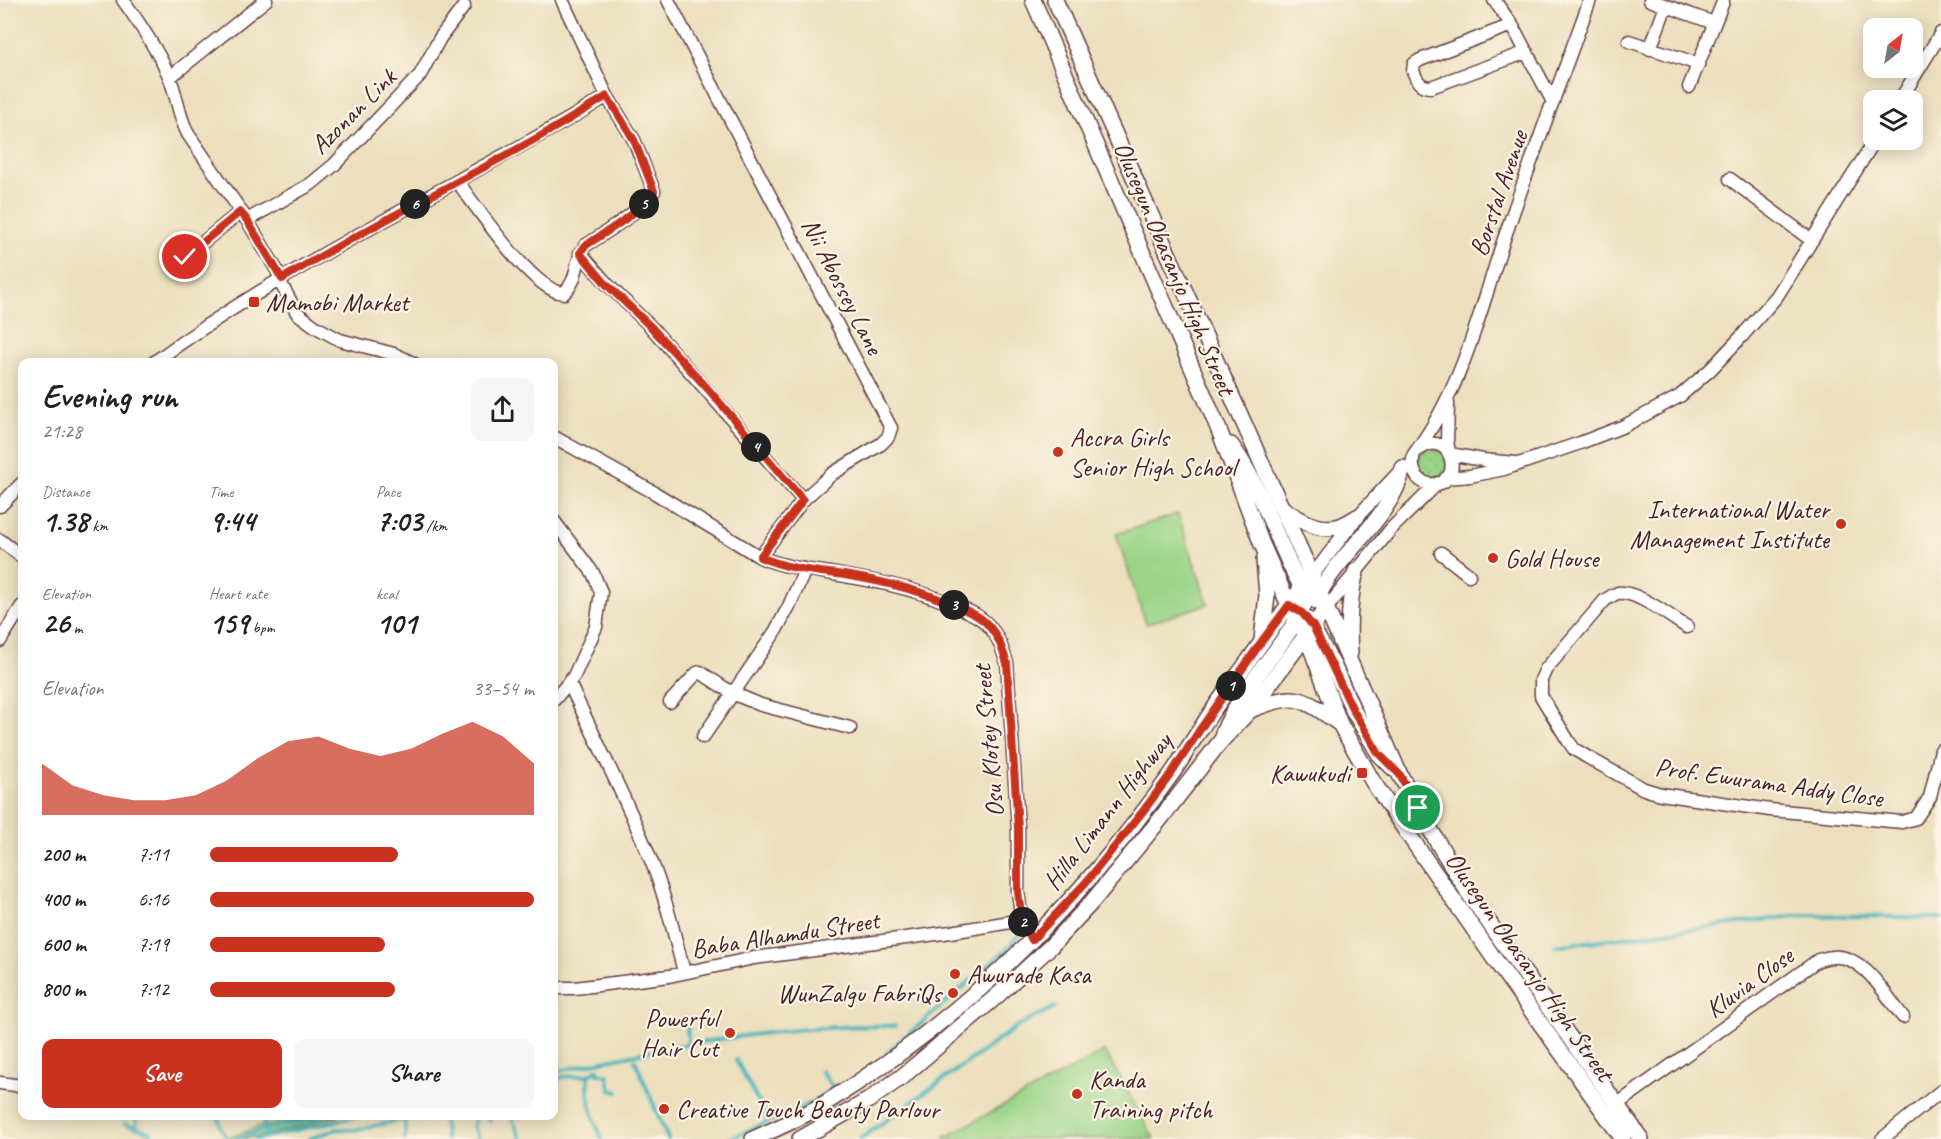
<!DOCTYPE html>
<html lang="en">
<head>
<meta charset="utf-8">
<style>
  :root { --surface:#fff; --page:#f6f6f6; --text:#202124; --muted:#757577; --accent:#c8321e }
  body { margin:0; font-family:Caveat,sans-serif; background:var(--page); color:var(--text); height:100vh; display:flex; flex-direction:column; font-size:22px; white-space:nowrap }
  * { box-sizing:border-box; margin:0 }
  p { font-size:20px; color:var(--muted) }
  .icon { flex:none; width:33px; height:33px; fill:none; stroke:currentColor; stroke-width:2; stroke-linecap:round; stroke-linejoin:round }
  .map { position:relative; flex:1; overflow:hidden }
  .drawer { position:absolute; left:18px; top:358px; width:540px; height:762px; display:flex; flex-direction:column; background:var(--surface); border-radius:12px; box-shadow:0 3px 15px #0003 }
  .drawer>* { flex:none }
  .needle { width:39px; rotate:31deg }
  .buttons { position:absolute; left:1863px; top:18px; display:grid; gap:12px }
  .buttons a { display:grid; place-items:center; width:60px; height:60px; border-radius:12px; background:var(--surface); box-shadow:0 3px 15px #0003; font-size:30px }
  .pin { position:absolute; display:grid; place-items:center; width:51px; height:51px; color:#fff; margin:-26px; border:3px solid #fff; border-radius:50%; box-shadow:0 2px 6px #0007 }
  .km { position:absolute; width:30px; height:30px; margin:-15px; border-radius:50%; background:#222; color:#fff; font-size:16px; line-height:30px; text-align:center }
  .round { display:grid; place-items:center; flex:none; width:63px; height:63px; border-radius:12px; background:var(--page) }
  .head { display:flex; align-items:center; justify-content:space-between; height:102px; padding:0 24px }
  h1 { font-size:33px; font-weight:700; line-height:45px }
  .figures { display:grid; grid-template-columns:repeat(3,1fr); gap:9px; height:102px; padding:6px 24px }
  .figures div { display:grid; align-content:center }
  .figures b { font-size:30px; font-weight:700 }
  .figures small { font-size:16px; font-weight:400 }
  .figures p { font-size:16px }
  .chart { height:168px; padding:12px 24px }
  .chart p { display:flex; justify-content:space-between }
  .chart svg { width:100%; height:108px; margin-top:6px; fill:var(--accent); opacity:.7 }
  .action { display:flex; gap:12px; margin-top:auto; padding:12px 24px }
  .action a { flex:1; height:69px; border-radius:12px; background:var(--accent); color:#fff; font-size:24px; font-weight:700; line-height:69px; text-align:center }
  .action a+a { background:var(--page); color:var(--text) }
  ul { padding:0 24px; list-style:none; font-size:20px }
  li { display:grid; grid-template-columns:96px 72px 1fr; align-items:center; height:45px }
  li i { height:15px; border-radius:8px; background:var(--accent) }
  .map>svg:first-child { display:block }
</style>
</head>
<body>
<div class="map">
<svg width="1941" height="1139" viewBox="0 0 1941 1139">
  <defs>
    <pattern id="grass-dots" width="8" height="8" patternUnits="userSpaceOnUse" patternTransform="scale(1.5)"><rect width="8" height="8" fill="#9ad487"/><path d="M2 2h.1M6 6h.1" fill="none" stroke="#86b675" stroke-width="1.8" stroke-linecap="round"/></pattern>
    <pattern id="wetland-marsh" width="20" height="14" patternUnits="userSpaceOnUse" patternTransform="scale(1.5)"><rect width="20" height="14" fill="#9ad487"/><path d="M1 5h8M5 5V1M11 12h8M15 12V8" fill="none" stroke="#86b675"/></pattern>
  </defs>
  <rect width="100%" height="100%" fill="#fcf5e5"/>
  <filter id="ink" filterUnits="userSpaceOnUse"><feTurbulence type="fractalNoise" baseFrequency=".0167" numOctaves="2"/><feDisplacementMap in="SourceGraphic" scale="12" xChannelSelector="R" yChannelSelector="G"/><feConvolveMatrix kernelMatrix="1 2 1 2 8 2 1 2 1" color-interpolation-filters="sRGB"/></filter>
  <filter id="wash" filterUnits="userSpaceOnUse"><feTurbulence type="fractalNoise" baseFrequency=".008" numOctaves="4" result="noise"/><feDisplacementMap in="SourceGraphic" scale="24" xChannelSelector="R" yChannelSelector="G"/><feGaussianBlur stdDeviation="1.35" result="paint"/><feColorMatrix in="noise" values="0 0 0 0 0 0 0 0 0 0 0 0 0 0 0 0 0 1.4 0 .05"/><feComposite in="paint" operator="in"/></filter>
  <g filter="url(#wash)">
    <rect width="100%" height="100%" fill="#ecdfbd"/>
    <path fill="url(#grass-dots)" stroke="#727a59" stroke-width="1.5" d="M1417 464a15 15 0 1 1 30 0a15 15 0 1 1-30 0Z"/>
    <path fill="url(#wetland-marsh)" stroke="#727a59" stroke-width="1.5" d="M311,1116H340L247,1139H226L260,1126Z"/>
    <path fill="#9ad487" stroke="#727a59" stroke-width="1.5" d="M1178,514L1208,604L1146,624L1116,534Z
      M1105,1051L1154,1139H946L945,1137Z"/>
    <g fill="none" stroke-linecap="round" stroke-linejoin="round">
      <path stroke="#47b6bd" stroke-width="4" d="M1555,946L1803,915L1941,918
        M687,1019L688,1045
        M887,1053L1006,950L1020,933
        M635,1060L668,1139
        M736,1060L769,1122
        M821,1071L834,1089
        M554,1072C661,1047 784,1024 895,1026
        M589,1075C586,1096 594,1121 602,1139
        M554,1084L558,1079L562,1077L589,1075L598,1069L599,1074H607L611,1090L618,1092
        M136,1116L137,1127
        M218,1116L221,1128L227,1139
        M263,1116L266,1137
        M443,1116L446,1139
        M476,1116L473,1126L479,1139
        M487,1116L490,1120
        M511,1116L521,1139
        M405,1120V1139
        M125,1124L150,1132L153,1139
        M236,1139L262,1130L325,1116
        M256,1139L358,1116
        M309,1139L337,1129L356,1130L419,1116
        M729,1139L807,1105L831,1090
        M860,1139L1018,1026L1055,1007"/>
    </g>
  </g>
  <g filter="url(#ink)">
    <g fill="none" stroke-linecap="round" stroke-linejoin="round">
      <g stroke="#623c41" stroke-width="15">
        <path id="minor" d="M123,0C140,24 157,49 169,76C177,95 178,115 188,134L247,220L282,279
          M668,0L891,428L888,437L881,444L832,474L814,490L803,500L760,557
          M1494,0L1512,25L1553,102
          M1650,0L1714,23
          M1512,25L1420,60L1414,64L1413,71C1417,80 1419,87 1431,87L1527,52
          M1629,41L1698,64
          M1650,49L1666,6
          M170,77L266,0
          M1689,87L1723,2
          M1900,100L1941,33
          M1730,179L1811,240
          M457,181C476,206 533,292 564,293C579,280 574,261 585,246C604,233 642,211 654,191L634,140L607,96
          M247,220L311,184L334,165L420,75L440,38L464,6
          M580,253L607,284L651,327L803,500
          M185,257L240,212
          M279,280L297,313L316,327L340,340L394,354L413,363
          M153,363C248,293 353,237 457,181C507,153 558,127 607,96L562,0
          M1448,403L1447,441L1449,452
          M554,437L655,493L760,557C788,569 816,570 846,576C882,582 920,590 953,605C966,610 979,615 989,626C999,637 1002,649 1007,663L1018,828V892L1022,920L1032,940
          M1418,450C1453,424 1467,489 1429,484C1415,481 1410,467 1414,454C1461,391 1478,318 1502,245C1530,163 1560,81 1590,0
          M1450,454L1483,460L1515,463
          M1446,478L1470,476L1504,469L1580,443L1624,426L1680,396L1711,369L1742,336L1777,296L1875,140
          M0,506L22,483
          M554,521L593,573L601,592L596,627L574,676L554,700
          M0,540L22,557
          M1441,553L1469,575
          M1312,576L1357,517L1400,471
          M1325,610L1391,529L1438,483
          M1687,627C1672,618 1636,590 1618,593C1614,594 1609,598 1605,600L1546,669L1541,680V696L1569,742L1574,749L1587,757L1644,789L1661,794L1770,810L1902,822L1916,818L1930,797L1941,750
          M0,641L22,606
          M569,683C596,741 626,798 650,858C665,894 674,934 684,972
          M670,702L697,673L700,672L732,693L761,705L850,728
          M703,737L775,632L789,606L805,570
          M554,988H575L669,976L754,958L951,932L1022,920
          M0,1083L22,1086
          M1616,1105L1818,960C1823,959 1828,957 1832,957C1863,953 1886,996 1903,1017
          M1882,1139L1941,1091"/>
      </g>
      <g stroke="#623c41" stroke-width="18">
        <path id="major" d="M1033,0L1219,430L1261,542L1289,605L1306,635L1340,724L1373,782L1408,834L1493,957L1623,1139
          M1055,0L1312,576L1400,775L1438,843L1473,900L1641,1139
          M1231,445C1254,476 1267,514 1283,549C1290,564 1296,581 1307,594
          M1282,508C1298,519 1319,533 1340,526C1346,524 1352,520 1357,517
          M1316,601C1337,552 1391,521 1403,468
          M1308,620L1334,667L1353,710L1379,754L1394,769
          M1262,640L1267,595L1264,560
          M1350,653C1348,625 1349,599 1356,571
          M1250,710C1297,692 1300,696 1340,724
          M1223,733C1235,704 1254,679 1273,654C1289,632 1305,612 1310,585
          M753,1139C778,1128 803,1117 827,1102C964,1018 1080,903 1173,772C1182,759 1190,744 1200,730C1214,707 1231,685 1247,663C1268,634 1288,603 1312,576
          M800,1139L869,1100L903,1076L998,995L1051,946L1091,903L1158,822L1220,742L1250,710L1325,610"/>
      </g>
      <use href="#minor" stroke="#fff" stroke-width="12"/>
      <use href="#major" stroke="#fff" stroke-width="15"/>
    </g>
  </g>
  <g fill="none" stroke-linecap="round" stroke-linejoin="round" filter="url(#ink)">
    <g stroke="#fff" stroke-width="12">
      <path id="route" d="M185,257L240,212L247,220L282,279C388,214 502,163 607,96L634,140L654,191C643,211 604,233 585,246L580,253L606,284L651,327L708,389L803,500L760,557C788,569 815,571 844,575C881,581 920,590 954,605C967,611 980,615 989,626C999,637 1002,649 1007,663L1018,828V892L1022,921L1032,940L1088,880L1144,810L1173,771L1201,728L1262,641L1289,605L1302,613L1313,626L1353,710L1379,754L1400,775L1418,808"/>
    </g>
    <use href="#route" stroke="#c8321e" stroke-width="8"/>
  </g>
  <g fill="#c8321e" stroke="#fcf5e5" stroke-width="2">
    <rect x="248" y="296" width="12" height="12" rx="3"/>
    <circle cx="1058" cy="452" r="6"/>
    <circle cx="1841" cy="524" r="6"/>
    <circle cx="1493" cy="558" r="6"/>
    <rect x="1356" y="767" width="12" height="12" rx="3"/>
    <circle cx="955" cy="974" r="6"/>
    <circle cx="953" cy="993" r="6"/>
    <circle cx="730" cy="1033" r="6"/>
    <circle cx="1077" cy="1094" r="6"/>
    <circle cx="664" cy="1109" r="6"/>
  </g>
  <g text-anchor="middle" stroke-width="4.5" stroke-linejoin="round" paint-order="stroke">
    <g font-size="26" fill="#4a1f2b" stroke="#fcf5e5">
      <text transform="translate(353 111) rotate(-45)" y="9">Azonan Link</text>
      <text transform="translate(1498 193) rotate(-71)" y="9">Borstal Avenue</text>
      <text transform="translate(1175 268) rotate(67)" y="9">Olusegun Obasanjo High Street</text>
      <text transform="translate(843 286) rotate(63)" y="9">Nii Abossey Lane</text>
      <text transform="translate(988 741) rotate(-95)" y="9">Osu Klotey Street</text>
      <text transform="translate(1769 782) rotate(8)" y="9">Prof. Ewurama Addy Close</text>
      <text transform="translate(1107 811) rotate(-52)" y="9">Hilla Limann Highway</text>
      <text transform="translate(785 934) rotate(-9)" y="9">Baba Alhamdu Street</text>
      <text transform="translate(1530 966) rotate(55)" y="9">Olusegun Obasanjo High Street</text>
      <text transform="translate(1749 982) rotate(-36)" y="9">Kluvia Close</text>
    </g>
    <g font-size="26" fill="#4a1f2b" stroke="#fcf5e5" text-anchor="start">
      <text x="266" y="311">Mamobi Market</text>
      <text x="1070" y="446">Accra Girls<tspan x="1070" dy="30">Senior High School</tspan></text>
      <text x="1829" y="518" text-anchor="end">International Water<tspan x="1829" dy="30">Management Institute</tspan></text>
      <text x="1505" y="567">Gold House</text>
      <text x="1350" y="782" text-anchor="end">Kawukudi</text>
      <text x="967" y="983">Awurade Kasa</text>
      <text x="941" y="1002" text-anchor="end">WunZalgu FabriQs</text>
      <text x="718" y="1027" text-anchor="end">Powerful<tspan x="718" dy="30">Hair Cut</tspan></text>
      <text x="1089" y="1088">Kanda<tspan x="1089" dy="30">Training pitch</tspan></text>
      <text x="676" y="1118">Creative Touch Beauty Parlour</text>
    </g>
  </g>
</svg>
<div class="buttons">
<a><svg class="needle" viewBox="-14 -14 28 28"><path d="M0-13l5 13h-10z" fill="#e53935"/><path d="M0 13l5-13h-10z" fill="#757577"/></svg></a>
<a><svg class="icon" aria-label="layers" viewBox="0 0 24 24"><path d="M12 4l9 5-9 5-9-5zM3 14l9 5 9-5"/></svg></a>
</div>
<div class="pin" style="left:1418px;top:808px;background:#1e9e55"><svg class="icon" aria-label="arrive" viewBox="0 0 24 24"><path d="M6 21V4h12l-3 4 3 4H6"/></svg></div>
<div class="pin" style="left:185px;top:257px;background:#d93025"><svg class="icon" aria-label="check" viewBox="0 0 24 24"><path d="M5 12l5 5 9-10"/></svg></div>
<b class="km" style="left:1231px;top:686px">1</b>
<b class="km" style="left:1023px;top:922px">2</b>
<b class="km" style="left:954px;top:605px">3</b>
<b class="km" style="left:756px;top:447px">4</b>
<b class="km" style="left:644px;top:204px">5</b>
<b class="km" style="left:415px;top:204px">6</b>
<section class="drawer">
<div class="head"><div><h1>Evening run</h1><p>21:28</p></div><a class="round"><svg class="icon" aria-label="share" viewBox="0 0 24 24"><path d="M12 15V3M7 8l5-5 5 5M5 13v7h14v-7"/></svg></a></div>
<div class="figures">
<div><p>Distance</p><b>1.38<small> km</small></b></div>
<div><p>Time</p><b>9:44</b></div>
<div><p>Pace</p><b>7:03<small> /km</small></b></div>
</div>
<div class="figures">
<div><p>Elevation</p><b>26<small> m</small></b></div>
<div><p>Heart rate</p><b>159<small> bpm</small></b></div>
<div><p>kcal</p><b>101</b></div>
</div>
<div class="chart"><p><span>Elevation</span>33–54 m</p>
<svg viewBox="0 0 160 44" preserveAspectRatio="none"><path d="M0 44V23L10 32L20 36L30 38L40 38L50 36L60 30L70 21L80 14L90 12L100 17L110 20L120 17L130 11L140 6L150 12L160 23V44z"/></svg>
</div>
<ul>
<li><b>200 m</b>7:11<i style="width:58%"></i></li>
<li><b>400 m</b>6:16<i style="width:100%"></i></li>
<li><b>600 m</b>7:19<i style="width:54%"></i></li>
<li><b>800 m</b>7:12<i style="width:57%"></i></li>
</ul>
<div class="action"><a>Save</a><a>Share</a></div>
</section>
</div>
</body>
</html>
